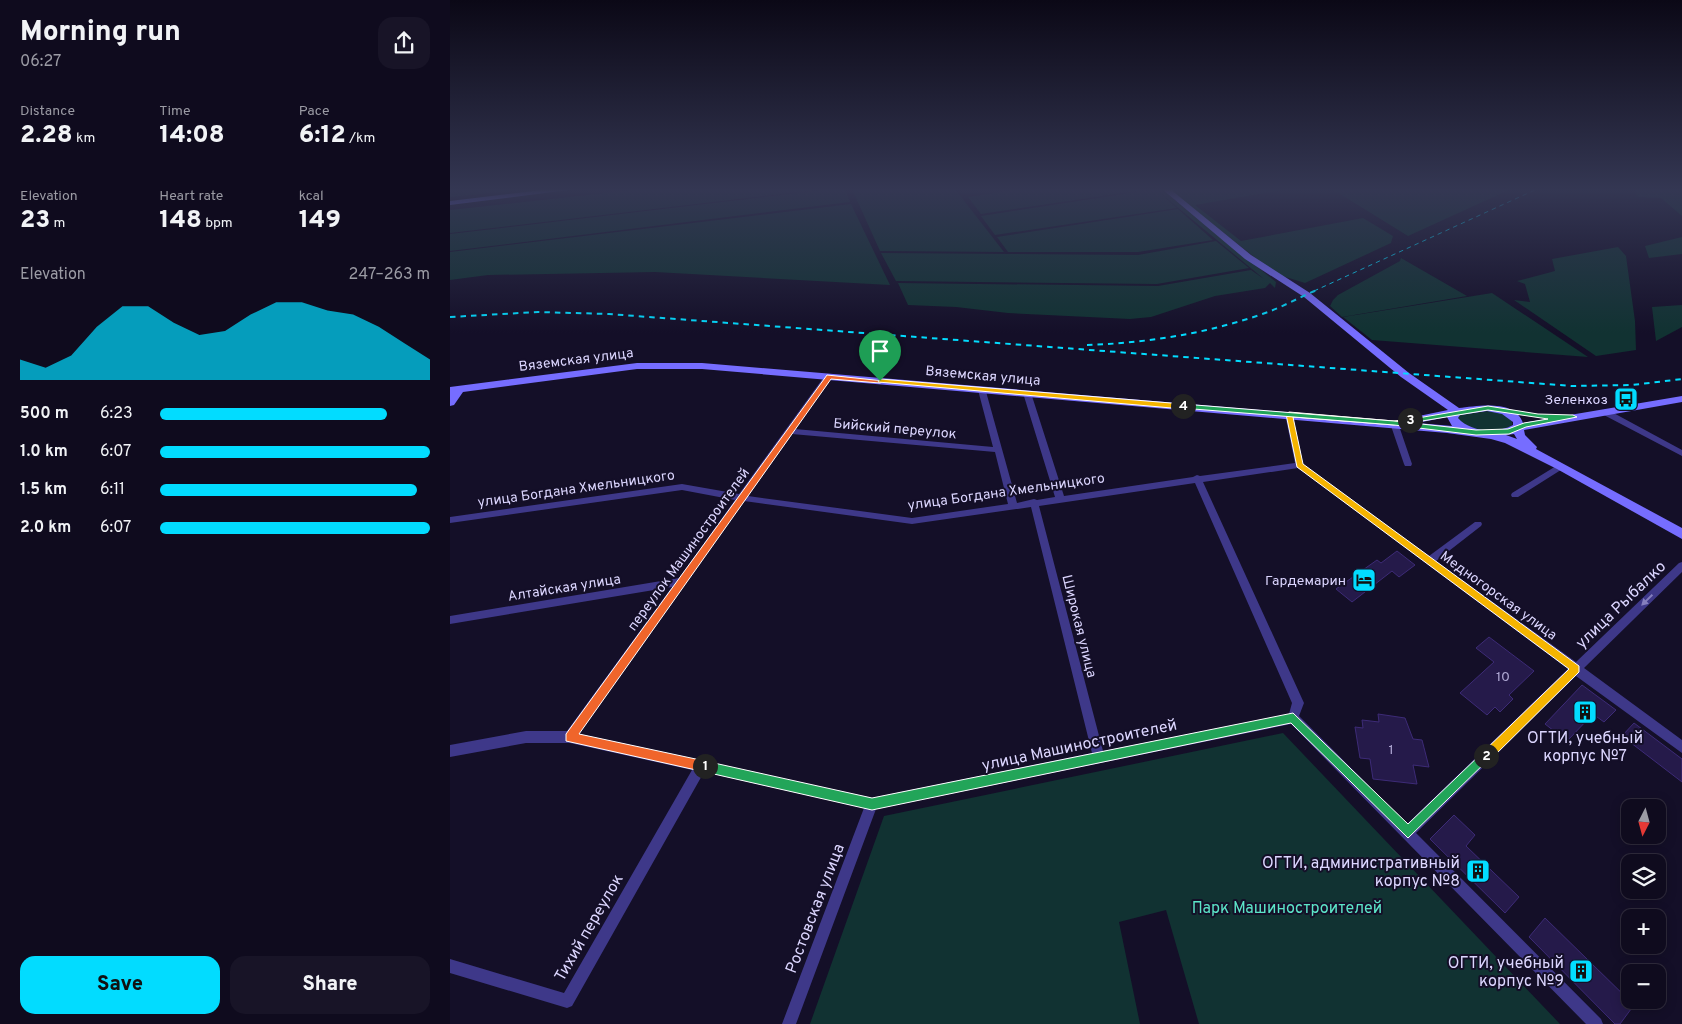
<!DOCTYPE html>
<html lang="en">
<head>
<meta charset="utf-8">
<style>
  :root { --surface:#0f0b1e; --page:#181427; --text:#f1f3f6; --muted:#9b9ba4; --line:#2f2b3c; --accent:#02dcff }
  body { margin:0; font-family:Overpass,sans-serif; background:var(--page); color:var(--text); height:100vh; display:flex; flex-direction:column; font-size:19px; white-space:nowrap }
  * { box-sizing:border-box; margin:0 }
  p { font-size:16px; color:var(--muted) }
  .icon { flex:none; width:28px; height:28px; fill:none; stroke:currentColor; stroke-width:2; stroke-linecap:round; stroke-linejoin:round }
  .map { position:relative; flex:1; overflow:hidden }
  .drawer { display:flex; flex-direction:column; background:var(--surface); width:450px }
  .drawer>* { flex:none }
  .needle { width:32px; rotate:186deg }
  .tools { position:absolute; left:1171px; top:799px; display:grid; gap:10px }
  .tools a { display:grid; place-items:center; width:45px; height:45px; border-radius:10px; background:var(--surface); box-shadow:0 2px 12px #0003,0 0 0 1px var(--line); font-size:25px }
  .pin { position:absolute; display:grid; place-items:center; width:42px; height:42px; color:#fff; margin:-51px -21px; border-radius:50% 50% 50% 0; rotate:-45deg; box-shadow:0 0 5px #0007 }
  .pin .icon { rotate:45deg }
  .km { position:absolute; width:25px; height:25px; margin:-12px; border-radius:50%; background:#222; color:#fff; font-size:14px; line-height:25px; text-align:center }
  .round { display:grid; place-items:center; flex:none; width:52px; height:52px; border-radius:15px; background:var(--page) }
  .overview { display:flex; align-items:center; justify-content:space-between; height:85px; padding:0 20px }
  h1 { font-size:28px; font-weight:800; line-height:38px }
  .metrics { display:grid; grid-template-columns:repeat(3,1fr); gap:8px; height:85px; padding:5px 20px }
  .metrics div { display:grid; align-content:center }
  .metrics b { font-size:25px; font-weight:800 }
  .metrics small { font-size:14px; font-weight:400 }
  .metrics p { font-size:14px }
  .chart { height:140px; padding:10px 20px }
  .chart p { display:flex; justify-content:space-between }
  .chart svg { width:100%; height:90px; margin-top:5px; fill:var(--accent); opacity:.7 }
  .primary-button { display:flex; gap:10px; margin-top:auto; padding:10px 20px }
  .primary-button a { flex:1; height:58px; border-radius:15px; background:var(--accent); color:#111; font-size:20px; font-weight:800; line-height:58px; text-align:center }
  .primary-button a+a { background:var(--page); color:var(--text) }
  ul { padding:0 20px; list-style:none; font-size:16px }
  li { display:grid; grid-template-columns:80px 60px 1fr; align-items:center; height:38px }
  li i { height:12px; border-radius:6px; background:var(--accent) }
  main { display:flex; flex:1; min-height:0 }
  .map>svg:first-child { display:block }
</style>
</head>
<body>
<main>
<section class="drawer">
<div class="overview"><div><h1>Morning run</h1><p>06:27</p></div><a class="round"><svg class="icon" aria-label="share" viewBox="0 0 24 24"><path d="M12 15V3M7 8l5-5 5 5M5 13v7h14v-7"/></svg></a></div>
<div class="metrics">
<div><p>Distance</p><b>2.28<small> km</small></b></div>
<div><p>Time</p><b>14:08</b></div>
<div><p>Pace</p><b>6:12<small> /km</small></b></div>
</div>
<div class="metrics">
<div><p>Elevation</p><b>23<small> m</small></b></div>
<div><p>Heart rate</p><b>148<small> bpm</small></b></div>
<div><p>kcal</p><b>149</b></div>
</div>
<div class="chart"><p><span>Elevation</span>247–263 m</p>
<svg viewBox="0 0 160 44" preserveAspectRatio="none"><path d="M0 44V34L10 38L20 32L30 18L40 8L50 8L60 16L70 22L80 20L90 12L100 6L110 6L120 10L130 12L140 18L150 26L160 34V44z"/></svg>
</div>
<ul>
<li><b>500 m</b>6:23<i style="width:84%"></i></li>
<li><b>1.0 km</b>6:07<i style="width:100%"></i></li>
<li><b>1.5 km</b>6:11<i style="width:95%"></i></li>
<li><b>2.0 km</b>6:07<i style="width:100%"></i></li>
</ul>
<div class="primary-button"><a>Save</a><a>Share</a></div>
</section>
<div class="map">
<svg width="1232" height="1024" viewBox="0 0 1232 1024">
  <rect width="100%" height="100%" fill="#140f28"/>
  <path fill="#113232" d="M0,189H79L0,197Z
    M192,189H373L0,233V210Z
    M381,189H395L400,202L0,251V234Z
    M402,189H505L554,252L430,251Z
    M572,189H700L531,214L518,197Z
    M706,189H711L826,282L825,288L820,283L815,288L765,296L701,317L680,319L558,313L506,307L458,305L448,283L708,286L801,270L814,279L709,192L727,208L545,235L531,216Z
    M718,189H838L745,205L791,241L913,218L943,236L941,243L855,283L826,274Z
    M882,189H1061L958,236Z
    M1184,189H1232V216L1211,198L1188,197Z
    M401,204L440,285L205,272L38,275L0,280V252Z
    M728,209L763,240L688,252H558L547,237Z
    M1232,237V254L1199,258L1195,246Z
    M766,241L799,268L707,284L446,281L431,253L688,255Z
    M1168,247L1176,256L1185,321L1186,350L1146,356L1064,300L1080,302L1075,284L1067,281L1105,271L1102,259Z
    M951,258L1017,296L892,317L880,306L883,300L888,295L950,261Z
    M1042,293L1138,357L922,340L893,317Z
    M1232,305V327L1206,341L1202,307Z
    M1039,411L1049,412L1062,420V425L1056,429L1025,430L1006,419L1010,415Z
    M833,733L1110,1024H749L716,910L669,922L690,1024H360L434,816Z"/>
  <path fill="#251a4a" stroke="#3d2b77" d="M947,551L965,565L949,577L942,571L902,602L886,589L927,560L931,563Z
    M1039,637L1084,671L1059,695L1063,699L1050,712L1045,707L1037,715L1010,693L1044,662L1026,648Z
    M1132,685L1166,710L1154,722L1143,714L1117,741L1095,724Z
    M928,714L955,718L963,739L972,740L979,767L963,765L967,784L923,779L920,759L910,758L905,727L913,728L912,720L929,722Z
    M1184,723L1232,759V782L1172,736Z
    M1004,815L1025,835L1016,846L1069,897L1055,913L980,839Z
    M1095,918L1184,1005L1170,1024H1165L1079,937Z"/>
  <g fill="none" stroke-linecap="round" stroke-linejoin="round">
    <path fill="#3e3889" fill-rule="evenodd" d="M376,374H379L383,376L345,429L543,447L528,390L532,388H535L567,503L584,499L587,500L605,497L573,393L574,391H580L581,393L614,496L743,477L747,475L750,476L845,463L835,414L839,412H842L853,464L979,556L1025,522H1031L1032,524L1031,526L986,561L1126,662L1229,563L1232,562V572L1134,668L1232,740V753L1126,676L966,833L1151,1019L1153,1024H1136L841,724L426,809L346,1024H332L414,808L254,772L122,1006L117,1008L0,973V959L114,993L242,770L120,743H76L0,757V745L76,731H117L222,587L0,624V616L229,578L285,500L232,490L0,523V517L232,484L289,494ZM342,434L545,452L558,504L462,518L298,496ZM848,468L1118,669L957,824L849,716L854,703L753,482ZM745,483L842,703L839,714L653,751L589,506ZM294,501L462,524L581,507L642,753L422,798L129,734Z
      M1152,410H1158L1232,450V456L1152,414L1151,412Z
      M941,421H947L948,423L962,464L961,466H955L954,464L940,423Z
      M1111,463L1115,466L1114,468L1068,497H1062L1061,495L1062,493Z"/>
    <path fill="#766dff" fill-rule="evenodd" d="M101,189H126L0,205V201Z
      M712,189H720L801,255L860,293L959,373L1009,408C1028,406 1065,399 1073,423L1232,396V402L1074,430L1075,435L1087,447L1086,449L1232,528V539L1107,469L1055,443L1041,439L997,433L252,369H187L13,392L4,405L0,406V387L187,363H252L954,422L955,419L959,418L998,410L951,377L854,297L795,259ZM1037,411L1052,414L1063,422V425C1047,434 1020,432 1008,418L1010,415ZM997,417L1002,426L967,423ZM1064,434L1067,439L1056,435Z"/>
    <path stroke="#02dcff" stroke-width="1" stroke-dasharray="4.5 4" stroke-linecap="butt" d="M864,291L1087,189"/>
    <path stroke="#02dcff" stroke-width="2" stroke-dasharray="5.5 5" stroke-linecap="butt" d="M0,317L88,312L159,314L1122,386L1182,385L1232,379
      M637,345C698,343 760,333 818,312C834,306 850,297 867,290"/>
  </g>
  <defs><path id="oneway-solid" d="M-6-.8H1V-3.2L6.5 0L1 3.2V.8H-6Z" transform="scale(1.25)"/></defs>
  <use fill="#857fbe" href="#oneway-solid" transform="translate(1197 600) rotate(136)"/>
  <linearGradient id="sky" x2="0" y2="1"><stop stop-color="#0b0816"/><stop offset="0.57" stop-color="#343753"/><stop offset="1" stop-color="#343753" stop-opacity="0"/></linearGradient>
  <rect width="1232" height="333" fill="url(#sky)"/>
  <path fill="#f0652b" stroke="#fff" d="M377,375L434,381L430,383L381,379L129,734L255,761L261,766L259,770L255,772L116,741V734Z"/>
  <path fill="#22a559" stroke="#fff" d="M843,713L958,824L1032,753L1036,751L1042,756L958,838L841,723L422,810L255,772L250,766L255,761L422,798Z"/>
  <path fill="#f5b400" stroke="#fff" d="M839,412L944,421L962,419V422L944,425L843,417L853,464L1129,666V672L1040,760H1032V753L1119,669L847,467L836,414Z"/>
  <path fill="#22a559" stroke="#fff" d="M733,404L944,421L1026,430L1058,429L1074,423L1098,419L1038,410L960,423L956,420L1038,406L1088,414L1123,415L1127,417L1076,427L1059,434L1026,435L944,425L731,408Z"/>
  <path fill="#f5b400" stroke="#fff" d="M430,379L733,404L737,406L733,409L428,382Z"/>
  <defs>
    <g id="bus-square" transform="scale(1.25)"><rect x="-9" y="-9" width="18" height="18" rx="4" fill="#02dcff" stroke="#140f28"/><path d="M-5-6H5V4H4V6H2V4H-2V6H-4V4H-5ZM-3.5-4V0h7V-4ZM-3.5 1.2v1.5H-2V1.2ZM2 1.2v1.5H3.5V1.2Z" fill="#111"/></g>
    <g id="hotel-square" transform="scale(1.25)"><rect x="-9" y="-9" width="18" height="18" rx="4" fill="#02dcff" stroke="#140f28"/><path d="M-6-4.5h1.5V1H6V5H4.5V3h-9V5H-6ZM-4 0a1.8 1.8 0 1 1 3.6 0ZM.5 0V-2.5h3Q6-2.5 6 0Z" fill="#111"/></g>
    <g id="building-square" transform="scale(1.25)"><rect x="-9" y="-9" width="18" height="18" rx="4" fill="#02dcff" stroke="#140f28"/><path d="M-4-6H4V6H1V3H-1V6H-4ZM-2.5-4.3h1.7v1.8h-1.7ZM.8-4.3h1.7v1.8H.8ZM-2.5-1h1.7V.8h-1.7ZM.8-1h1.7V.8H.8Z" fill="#111"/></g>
  </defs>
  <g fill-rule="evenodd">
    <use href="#bus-square" x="1176" y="399"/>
    <use href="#hotel-square" x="914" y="580"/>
    <use href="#building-square" x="1135" y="712"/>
    <use href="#building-square" x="1028" y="871"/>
    <use href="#building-square" x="1131" y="971"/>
  </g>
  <g text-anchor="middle" stroke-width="4" stroke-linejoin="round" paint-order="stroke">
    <g font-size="14" fill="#dcd6ff" stroke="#140f28">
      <text transform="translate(126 359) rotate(-7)" y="5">Вяземская улица</text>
      <text transform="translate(533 375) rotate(5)" y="5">Вяземская улица</text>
      <text transform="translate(445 428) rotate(5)" y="5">Бийский переулок</text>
      <text transform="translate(126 488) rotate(-8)" y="5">улица Богдана Хмельницкого</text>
      <text transform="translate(556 491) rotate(-8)" y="5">улица Богдана Хмельницкого</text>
      <text transform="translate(238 549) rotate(-54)" y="5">переулок Машиностроителей</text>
      <text transform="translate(114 587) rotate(-9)" y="5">Алтайская улица</text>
      <text transform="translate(1049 595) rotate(36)" y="5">Медногорская улица</text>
      <text transform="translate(630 626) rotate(76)" y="5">Широкая улица</text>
    </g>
    <g font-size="14" fill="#dcd6ff" stroke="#140f28" text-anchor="end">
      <text x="1158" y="404">Зеленхоз</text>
      <text x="896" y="585">Гардемарин</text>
    </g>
    <g font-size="14" fill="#aea7d2">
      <text x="1053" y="681">10</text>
      <text x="941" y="754">1</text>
    </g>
    <g font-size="16" fill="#dcd6ff" stroke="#140f28">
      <text transform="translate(1170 604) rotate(-44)" y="6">улица Рыбалко</text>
      <text transform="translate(629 744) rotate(-12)" y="6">улица Машиностроителей</text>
      <text transform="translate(364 908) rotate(-69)" y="6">Ростовская улица</text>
      <text transform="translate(138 927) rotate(-60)" y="6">Тихий переулок</text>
    </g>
    <g font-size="16" fill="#dcd6ff" stroke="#140f28" text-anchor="end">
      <text x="1135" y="743" text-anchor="middle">ОГТИ, учебный<tspan x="1135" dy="18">корпус №7</tspan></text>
      <text x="1010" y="868">ОГТИ, административный<tspan x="1010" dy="18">корпус №8</tspan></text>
      <text x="1114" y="968">ОГТИ, учебный<tspan x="1114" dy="18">корпус №9</tspan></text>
    </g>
    <g font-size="16" fill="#5ce5c8" stroke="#140f28">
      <text x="837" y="913">Парк Машиностроителей</text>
    </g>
  </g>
</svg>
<div class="tools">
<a><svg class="needle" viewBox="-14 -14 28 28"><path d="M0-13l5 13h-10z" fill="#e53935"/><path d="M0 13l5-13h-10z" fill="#9b9ba4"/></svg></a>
<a><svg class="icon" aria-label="layers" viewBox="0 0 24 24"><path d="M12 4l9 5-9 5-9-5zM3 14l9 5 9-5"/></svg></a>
<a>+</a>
<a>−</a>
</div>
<div class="pin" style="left:430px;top:381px;background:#1e9e55"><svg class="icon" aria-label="arrive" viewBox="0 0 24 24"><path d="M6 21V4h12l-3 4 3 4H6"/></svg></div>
<b class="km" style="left:255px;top:766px">1</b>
<b class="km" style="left:1036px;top:756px">2</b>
<b class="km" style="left:960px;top:420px">3</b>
<b class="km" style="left:733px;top:406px">4</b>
</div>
</main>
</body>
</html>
